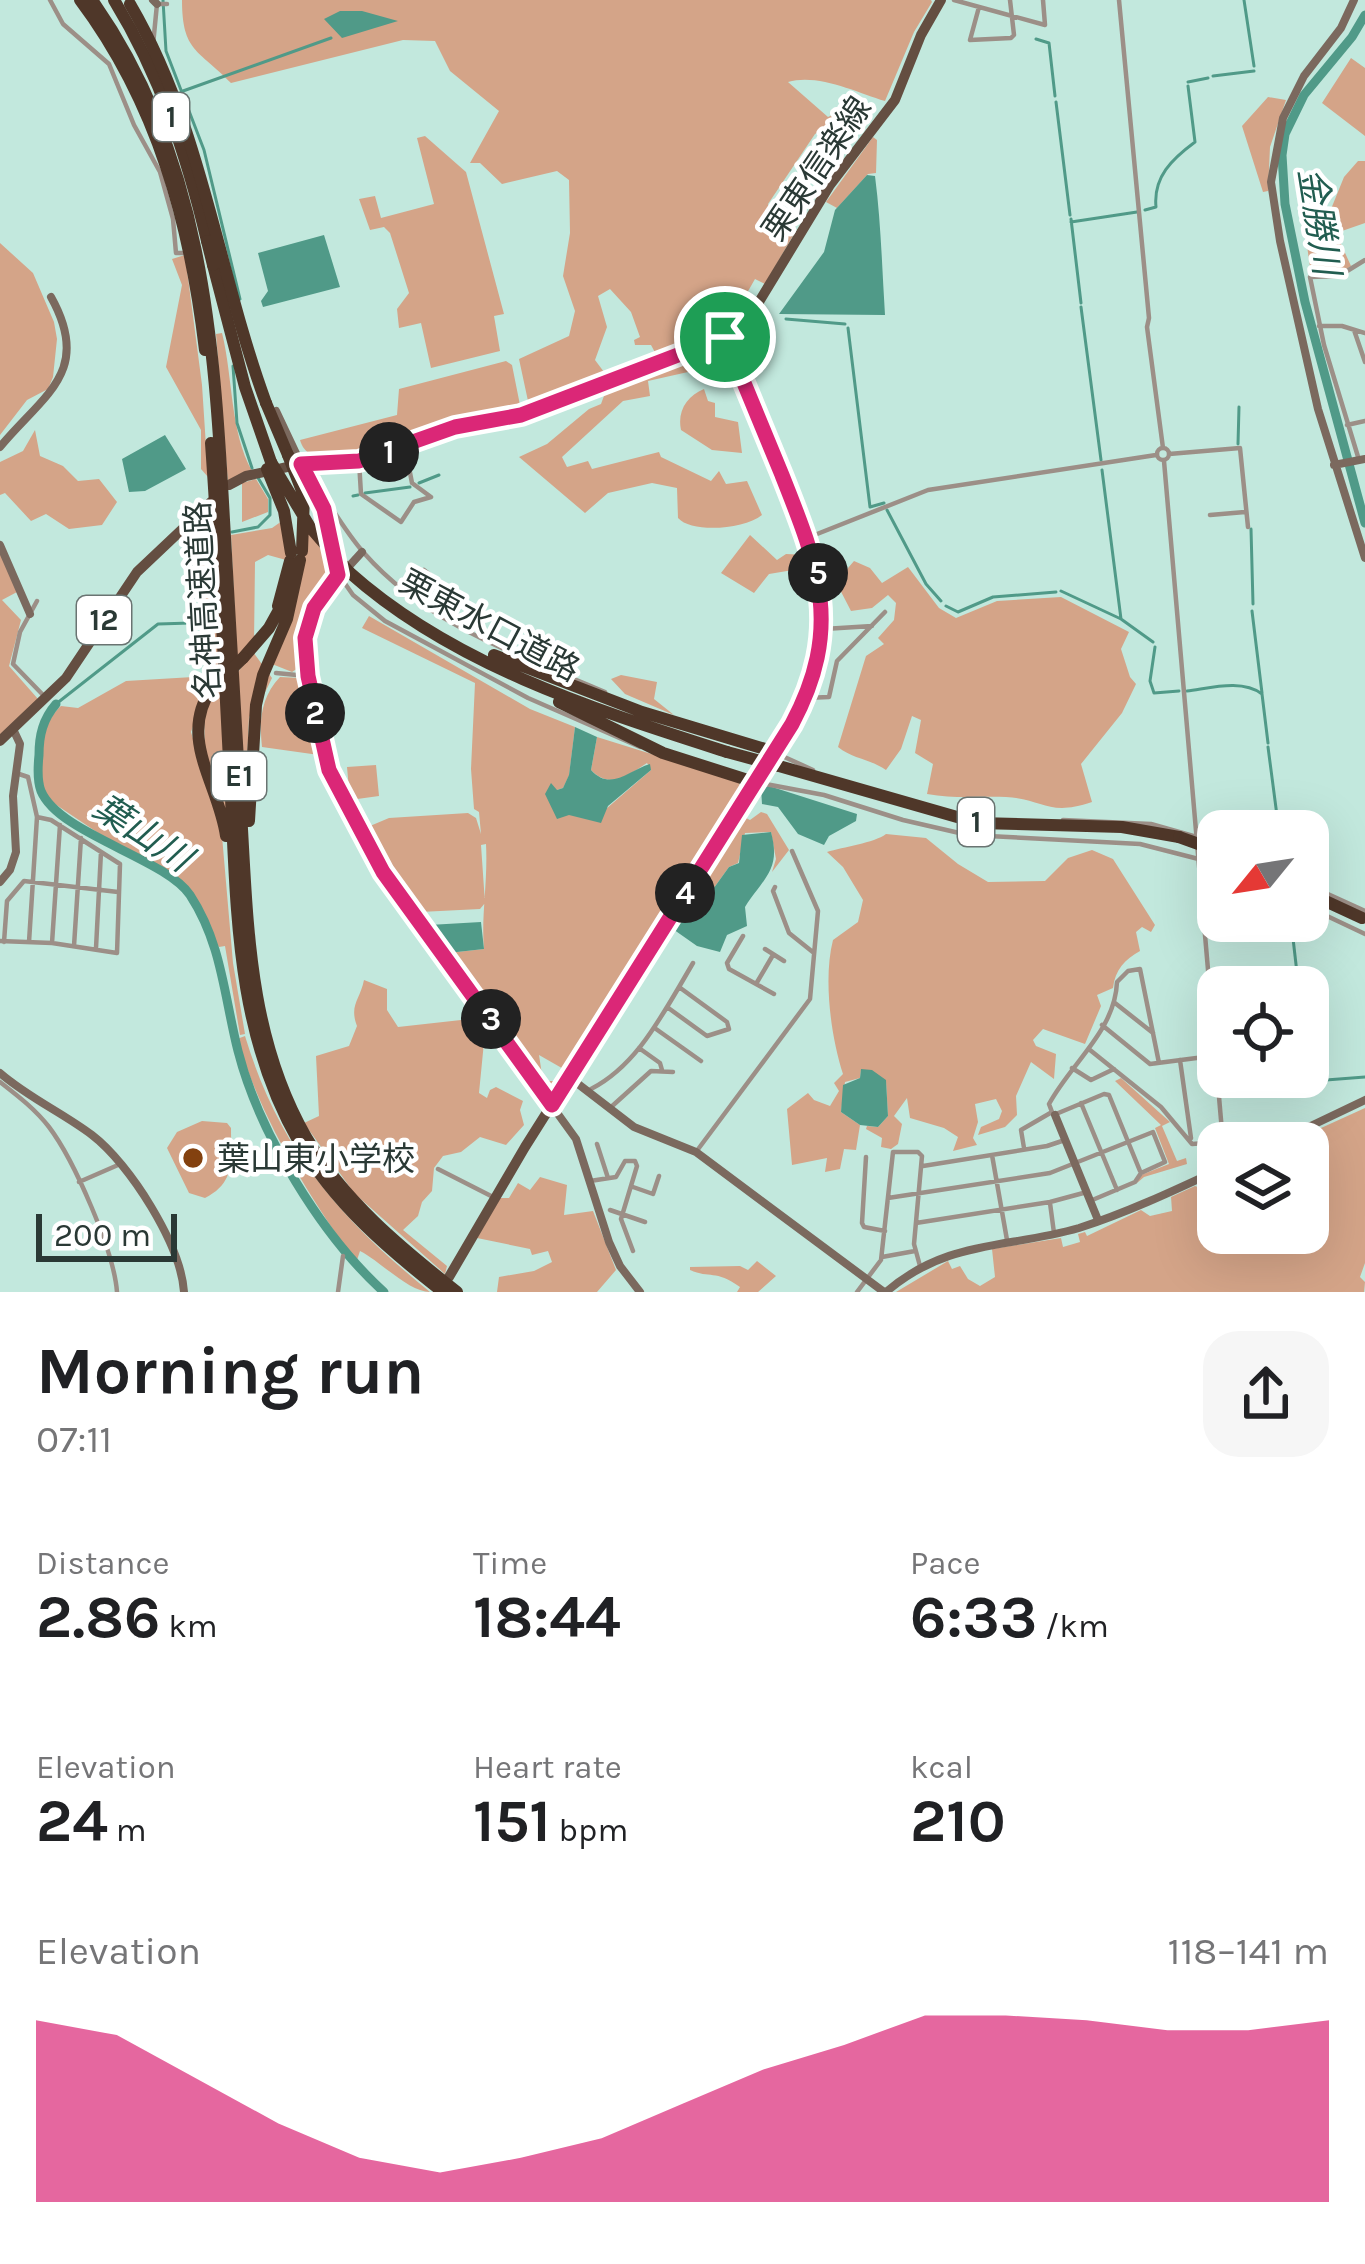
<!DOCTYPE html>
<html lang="en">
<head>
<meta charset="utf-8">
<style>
  :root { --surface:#fff; --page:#f6f6f6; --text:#202124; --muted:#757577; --accent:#db2777 }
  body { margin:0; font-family:Karla,"Noto Sans JP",sans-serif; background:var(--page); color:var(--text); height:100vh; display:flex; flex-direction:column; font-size:45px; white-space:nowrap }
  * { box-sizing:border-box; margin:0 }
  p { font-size:39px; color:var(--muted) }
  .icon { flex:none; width:66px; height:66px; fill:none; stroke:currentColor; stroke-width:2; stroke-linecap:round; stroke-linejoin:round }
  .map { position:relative; height:1292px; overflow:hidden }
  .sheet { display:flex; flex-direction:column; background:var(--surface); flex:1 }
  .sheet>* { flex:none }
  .needle { width:78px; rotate:240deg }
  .tools { position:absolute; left:1197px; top:810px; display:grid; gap:24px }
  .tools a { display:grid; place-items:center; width:132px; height:132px; border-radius:24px; background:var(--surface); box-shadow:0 12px 48px #0002; font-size:60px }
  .scale { position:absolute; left:36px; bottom:30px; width:141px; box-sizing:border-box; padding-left:12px; border:6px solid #2a3935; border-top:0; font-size:33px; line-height:42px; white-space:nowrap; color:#2a3935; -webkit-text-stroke:9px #fff; paint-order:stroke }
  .pin { position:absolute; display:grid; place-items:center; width:102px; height:102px; color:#fff; margin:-51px; border:6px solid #fff; border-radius:50%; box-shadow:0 3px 12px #0007 }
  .km { position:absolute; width:60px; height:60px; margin:-30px; border-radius:50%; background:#222; color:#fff; font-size:33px; line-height:60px; text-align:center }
  .round { display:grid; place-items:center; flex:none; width:126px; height:126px; border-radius:36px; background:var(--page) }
  .headline { display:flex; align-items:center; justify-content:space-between; height:204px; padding:0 36px }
  h1 { font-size:66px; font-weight:700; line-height:90px }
  .stats { display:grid; grid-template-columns:repeat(3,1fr); gap:18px; height:204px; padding:12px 36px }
  .stats div { display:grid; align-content:center }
  .stats b { font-size:60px; font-weight:700 }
  .stats small { font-size:33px; font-weight:400 }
  .stats p { font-size:33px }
  .chart { height:336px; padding:24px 36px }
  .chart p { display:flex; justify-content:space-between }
  .chart svg { width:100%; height:216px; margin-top:12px; fill:var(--accent); opacity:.7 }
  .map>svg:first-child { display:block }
</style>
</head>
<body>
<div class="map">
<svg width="1365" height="1292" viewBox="0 0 1365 1292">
  <rect width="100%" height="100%" fill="#c2e8dd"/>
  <path fill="#d4a488" d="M182,0H931L932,2L914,32L885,101C856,92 817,73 788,82L828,117L846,108L850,112L815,134L768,204L774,222L794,234L765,284L755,279L747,293L757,300C730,332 696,344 658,358L651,345H635L634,340L640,337L631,312L610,289L598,296L607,327L595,360L607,376L533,404L528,401L519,359L569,336L575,311L563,276L570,233L569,180L557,171L502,184L480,163H470L499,111L450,71L435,41L403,40L231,83C198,49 182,52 182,0Z
    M1351,58L1365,68V136L1322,103Z
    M1268,97L1286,100L1270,147L1268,191L1263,192L1242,126Z
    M425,136L466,172L504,314L494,316L500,351L431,368L421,323L399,328L397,309L409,293L390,233L384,227L370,230L359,199L375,196L381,218L434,204L417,138Z
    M873,137L877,140L876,173L868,174L837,208L826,202Z
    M1358,161H1365V223L1342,231L1341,244L1351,266L1338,275L1311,274L1302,210L1309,209L1310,219L1329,214L1344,177Z
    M0,243L33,273L54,322L57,339L53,377L48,389L27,400L0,435Z
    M185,255L202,385L208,477L201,469V430L166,367L182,285L172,259Z
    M222,333C233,377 230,432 252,471L228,483L216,334Z
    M684,358L688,372L648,381L650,396L623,401L562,457L567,467L588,461L592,469L659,452L661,457L711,481L719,471L726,484L747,481L762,515C743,530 691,533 678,518L677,488L652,483L608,493L585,513L519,457L547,444L589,409L601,404L608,385Z
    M506,361L512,365L521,410C496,418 471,416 446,424C417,433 313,487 300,440L397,415L399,389Z
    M704,389L708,401L715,403V417L738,422L742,453L712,450L681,430C677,411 687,396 704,389Z
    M35,430L40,456L63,466L78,481L99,479L117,502L102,525L69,529L46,514L31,521L5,493L0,495V462L23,451Z
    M256,479L268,499V512L242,522V483Z
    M282,521L287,532L286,560L268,555L255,562L254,642L237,659L231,535L272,528Z
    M308,530L331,564C320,607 291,610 301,666L292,672L272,664Z
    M750,535L777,560L786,554L808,555L811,567L769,574L754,593L721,573Z
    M0,552L17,592L2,600L21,620L9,666L38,699L0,735Z
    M214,553L220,676L205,692L191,732L222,836L233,963L245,1034L240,1035L225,946L219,947L180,879L125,851L49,800C35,773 38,726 61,706L78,708L126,681L210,676L213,645L205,628L190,626C210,610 197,591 192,571L201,557Z
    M854,561L870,568L882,583L908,567L939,608L956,618L997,601L1061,597L1129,632L1121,649L1130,677L1136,684L1122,713L1081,764L1092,802C1048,817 1044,799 1006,797C979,796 955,799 927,794L933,764L915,753L921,720L912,716L901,749L886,770C870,759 853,759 838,747L866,656L884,644L878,638L894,620L896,603L888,595L872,608L851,611L836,582Z
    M369,616L530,709L575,727L569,776L563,788L557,790L569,815L606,809L651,770L647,763C628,775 610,790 591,770L597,737L738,781L743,792L567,1071L539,1055L543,1081H561L556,1088H545L448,953L484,949C481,916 488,882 486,844L481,845L485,903L480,909L420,912L387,866L370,826L389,818L468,813L476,818L481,834L479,812L474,809L471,769L475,683L362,628Z
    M253,652L272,678L258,707L249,717L245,807L238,672Z
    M621,675L657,682L654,699L674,715L625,694L611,679Z
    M280,677L300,678L306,686L319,755L262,747C259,720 261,697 280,677Z
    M220,685L227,810L225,811L205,758L204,712Z
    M376,765L379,796L350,800L347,767Z
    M761,812L767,814L789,850L772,872L776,859L771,832L745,833L738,863L729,867L698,910L692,914L683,907L740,815L750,820Z
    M886,834L926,838L958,864L988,882L1045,881L1068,858L1092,850L1113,859L1155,925L1151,932L1142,927L1136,932L1140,951C1125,959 1115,970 1113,988L1097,995L1101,1006L1085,1044L1043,1029L1033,1040L1036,1046L1056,1054L1054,1079L1031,1062L1016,1096L1017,1115L1005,1127L978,1135L981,1127L999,1119L1002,1111L996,1099L975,1104L978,1122L973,1138L977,1145L953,1151L958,1137L944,1128L910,1118L907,1098L894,1116L902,1124L898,1144L891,1149L881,1147L882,1138L866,1129L867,1126L878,1127L888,1116L886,1081L861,1070L860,1078L845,1082L841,1112L860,1125L856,1150L844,1149L840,1169L825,1172L827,1158L792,1165L787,1109L808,1093L814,1100L830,1106L839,1091L834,1083L843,1074C831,1037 823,979 833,940L858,922L863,900L843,867L827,852C843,847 874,843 886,834Z
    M364,980L387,989V1010L398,1027L461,1020L481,1013L494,1031L484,1042L479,1093L487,1098L490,1090L496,1087L523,1101L520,1110L524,1125L506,1145L480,1137L461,1152L443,1156L434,1168L432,1191L422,1202L418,1216L403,1230L447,1266L445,1274L354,1193L304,1123L319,1116L316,1056L349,1046L357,1026C349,1005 360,1000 364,980Z
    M245,1036C279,1149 340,1219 430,1292C409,1292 380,1261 360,1251L356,1263C306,1191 263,1123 237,1039Z
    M1121,1078L1170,1122L1162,1126L1177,1161L1186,1158L1187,1164L1144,1177L1137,1183L1141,1175L1169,1164L1155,1128L1161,1125L1115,1081Z
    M1365,1108V1263L1360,1277L1365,1282L1364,1292H896L948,1261L952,1269L960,1266L968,1279L980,1286L995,1277L992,1249L1061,1238L1063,1247L1080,1242L1078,1234L1085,1232L1087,1236L1141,1210L1150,1216L1172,1211L1171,1197L1195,1186L1203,1189L1218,1184V1233H1308V1143H1288Z
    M202,1121L227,1123L231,1128C231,1160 236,1182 205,1198L189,1193L167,1148L177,1132Z
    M540,1177L567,1185L564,1215L593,1211L616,1270L597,1292H497L499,1277L534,1271L552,1262L548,1251L532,1255L530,1249L477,1238L500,1198H509L518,1183L530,1190Z
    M757,1261L776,1276L758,1292H737L740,1287C715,1269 710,1279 690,1270V1267L740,1266L748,1270Z"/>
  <path fill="#509a88" d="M340,11H362L398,21L342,38L324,19Z
    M867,175L875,176C881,222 882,268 885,315L779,314L824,252L835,210Z
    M324,235L340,287L263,307L261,301L268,291L258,253Z
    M165,435L186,469L145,491L129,492L122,459Z
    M575,727L597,737L591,770C611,792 629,770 650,764L651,770L608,806L601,823L569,815L557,819L545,794L551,783L557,790L563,788L569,775Z
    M769,786L857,814L856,821L829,836L824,845L798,834L778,807L762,804L761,788Z
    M771,832C781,870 765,876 745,907L747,926L727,935L720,952L697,946L670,927L682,907L692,913L698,910L729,867L739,863L742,835Z
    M481,922L484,949L448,953L429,925Z
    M861,1069L872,1070L886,1080L888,1116L878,1127L860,1125L841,1112L843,1085L860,1078Z"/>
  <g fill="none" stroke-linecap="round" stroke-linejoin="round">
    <path stroke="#509a88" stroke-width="3" d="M163,0L166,51L204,150L240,299
      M1244,0L1254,66
      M1036,39L1049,43L1055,96
      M1213,76L1254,71
      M1188,82L1208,78
      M183,91L331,38
      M1056,102L1070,215
      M1145,210L1156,207C1153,177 1172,159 1195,142L1188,86
      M1071,219L1081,303
      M1071,222L1137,212
      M1081,307L1101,460
      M786,319L845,324
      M848,328L870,507L884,503
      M233,366L237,423L252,468
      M1238,444L1239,407
      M1102,470L1121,619
      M419,483L439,475
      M365,493L410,487
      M353,496L358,495
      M887,510L926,584L941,601
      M1251,529L1253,604
      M232,532L258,527L270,515V498L257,476
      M1061,591L1121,619L1153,642
      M946,606L958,612L993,597L1056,592
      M1252,611L1262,693
      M1155,647L1150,681L1154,693L1179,691
      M1187,691C1211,688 1242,679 1262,694L1268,743
      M56,704L158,624L191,623L200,604L188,571L193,561L210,549
      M1268,747L1279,831
      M1291,921L1297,973
      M1298,977L1299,987
      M1308,1057L1310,1068L1326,1080L1365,1077"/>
    <path stroke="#509a88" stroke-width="9" d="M1365,15L1352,37L1304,95L1285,134L1282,155L1285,204L1305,302L1365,523
      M56,704C43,719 39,735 39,755C38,765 37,781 41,791C59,834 165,858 190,895C222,944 224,996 238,1051C259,1133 321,1235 384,1292"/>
    <path stroke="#9c8f87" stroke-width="4.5" d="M50,0L63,24L109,64L134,125L160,172L173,219L176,253H185
      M954,0L1045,25L1043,0
      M1119,0L1149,318L1147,327L1163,448
      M979,7L970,40L1011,38L1014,35L1010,0
      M153,45L157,4H167
      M1319,326H1342L1365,333
      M1354,330L1365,362
      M1347,425L1365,421
      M405,447L412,483L431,497
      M1157 454a6 6 0 1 1 12 0a6 6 0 1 1-12 0Z
      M1169,454L1240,448L1248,527
      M1359,460L1324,345L1310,277L1339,276L1365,260
      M359,461L361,494L401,522L414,502L431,497
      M1164,461L1223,1143
      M301,464L324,509L333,548
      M305,469C326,496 341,527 364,553C427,625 519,655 605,692
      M1210,515L1245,512
      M807,538L928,490L1156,455
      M337,565L339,575L353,595L385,621L528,698L640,747
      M424,570L467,605
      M37,601L20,632L13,664L45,697
      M824,629L872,626
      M276,673L307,676
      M805,698L829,697L837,661L885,612
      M780,755L813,770
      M760,783L824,795L903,820L968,835L1140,844L1218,864
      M1063,820L1151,824L1218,843
      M1308,885L1365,911
      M775,887L773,891L789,933L814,953
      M1308,907L1365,934
      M743,936L727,963L729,969L774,994
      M0,941L52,943L117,953L120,864L51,820L37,817L28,777L16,773
      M4,942L7,901L24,881L118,892
      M29,942L37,817
      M52,943L60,825
      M74,946L81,838
      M96,948L101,852
      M765,949L784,961
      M756,984L773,955
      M679,987L693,963
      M1115,1003L1153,1033
      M1102,1025L1150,1064L1212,1056
      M656,1029L701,1061
      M639,1048L660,1063L662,1070
      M1090,1050L1161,1107L1192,1144L1220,1142
      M1180,1060L1191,1138
      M1072,1068L1091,1080L1114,1069
      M0,1082C18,1096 35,1109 49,1127C74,1160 114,1251 117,1292
      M591,1089C632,1068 656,1026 679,987L727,1022L729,1029L707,1036L667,1007
      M1081,1103L1117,1190
      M610,1108L651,1071L673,1072
      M1052,1112L1049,1104C1071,1063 1115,1031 1117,982L1128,971L1140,969L1159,1063
      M1056,1114L1104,1094L1109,1095L1140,1171
      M597,1144L608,1178
      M1024,1148L1021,1130L1052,1112
      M696,1152L810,999L818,911L792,851
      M992,1155L1007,1240
      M866,1157L862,1223L864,1227L885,1231
      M923,1166L1047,1146L1065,1140
      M438,1169L495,1198
      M590,1181L616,1177L625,1161H635L637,1166L621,1219L633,1251
      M79,1182L118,1165
      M633,1187L653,1194L659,1176
      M888,1198L1050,1173L1153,1132L1165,1162L1141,1173L1135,1182L1090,1201
      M1050,1203L1054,1233
      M610,1210L645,1222
      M916,1223L1050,1202L1087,1192
      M882,1257L915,1251
      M338,1292L343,1256
      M857,1292L881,1260L893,1152H918L922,1156L914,1244L920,1266"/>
    <path stroke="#7b695e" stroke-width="8" d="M153,0L157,4
      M1354,0L1341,28L1304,76L1283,118L1271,182L1280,241L1318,409L1365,558
      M276,411L301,464
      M0,447C43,395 93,372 51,297
      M1334,465L1365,459
      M0,545L30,614
      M362,552L319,599L305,637L308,676L329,770L383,872L576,1139L609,1242L620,1266L640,1292
      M0,882L10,870L16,852L13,796L20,744L13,729
      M0,1073C29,1098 63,1113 92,1135C130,1164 181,1245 184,1292
      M569,1077L634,1127L696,1152L884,1292
      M1055,1115L1098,1220
      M1275,1143L1365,1100
      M886,1292C948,1239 1006,1249 1079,1228C1126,1213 1173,1191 1218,1170"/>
    <path stroke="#644e41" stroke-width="10" d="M229,485L246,476L301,464L372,458L455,427L521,415L711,344L751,315L830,185L895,100L921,35L941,0
      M0,741L66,678L137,572L211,502
      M449,1277L525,1147L792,724C842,632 818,565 781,475C763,429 744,383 725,337"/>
    <path stroke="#4f3729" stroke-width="12" d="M80,0C158,104 190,224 205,350
      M92,0C202,155 214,336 224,520C230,623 236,726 242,829C248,936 251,1041 306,1137C343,1200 400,1247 457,1292
      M114,0C160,75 187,156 207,241
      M213,265L245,387L271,462
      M266,403L288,455
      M211,443C219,555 224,667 230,779C237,905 234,1029 299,1142C334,1203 388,1249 443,1292
      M349,572C454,666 596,710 727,752
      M278,606L290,561
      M494,655L642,712L775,752
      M243,658L269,628L284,601
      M212,688C177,738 219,784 226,836
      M559,702L663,753L754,782
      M779,766L978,823L1122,827L1179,837
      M249,821L256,705L263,675L287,619L300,560
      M1308,893L1362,918"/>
    <path stroke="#4f3729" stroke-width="12" d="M130,4C203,129 217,270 266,403
      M207,241L213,265
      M288,455L304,496L302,551
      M271,462L310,527L349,572
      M267,469L284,511L291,553
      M212,688L243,658
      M727,752L779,766
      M1179,837L1218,851"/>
  </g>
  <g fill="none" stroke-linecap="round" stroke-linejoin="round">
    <g stroke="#fff" stroke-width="24">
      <path id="route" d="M725,337C744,383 763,429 782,475C819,568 843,628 792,724L552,1105L383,872L329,770L308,676L305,638L314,608L338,575L324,509L301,464L359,461L455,427L521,415Z"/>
    </g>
    <use href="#route" stroke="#db2777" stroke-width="15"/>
  </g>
  <circle fill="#83410f" stroke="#fff" stroke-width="4.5" cx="193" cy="1158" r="12"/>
  <g text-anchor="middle" stroke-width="9" stroke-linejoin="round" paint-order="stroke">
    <g fill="#fff" stroke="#6a7472" stroke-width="3">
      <rect x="153" y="93" width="36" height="48" rx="9"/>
      <rect x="77" y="596" width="54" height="48" rx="9"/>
      <rect x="212" y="752" width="54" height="48" rx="9"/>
      <rect x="958" y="798" width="36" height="48" rx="9"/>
    </g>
    <g font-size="30" font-weight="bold" fill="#2a3935">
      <text x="171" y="127">1</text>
      <text x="104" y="630">12</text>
      <text x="239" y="786">E1</text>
      <text x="976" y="832">1</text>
    </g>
    <g font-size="33" fill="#2a3935" stroke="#fff">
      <text transform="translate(816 168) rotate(-56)" y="12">栗東信楽線</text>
      <text transform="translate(202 600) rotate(-93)" y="12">名神高速道路</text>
      <text transform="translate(490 625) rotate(28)" y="12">栗東水口道路</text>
    </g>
    <g font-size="33" fill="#2a3935" stroke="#fff" text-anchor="start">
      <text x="217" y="1170">葉山東小学校</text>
    </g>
    <g font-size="36" font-style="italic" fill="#215d50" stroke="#fff">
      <text transform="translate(1320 221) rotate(81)" y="13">金勝川</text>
      <text transform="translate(143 832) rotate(33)" y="13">葉山川</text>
    </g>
  </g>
</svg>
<div class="tools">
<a><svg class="needle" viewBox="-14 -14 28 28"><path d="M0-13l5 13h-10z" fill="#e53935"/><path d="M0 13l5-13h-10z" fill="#757577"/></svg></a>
<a><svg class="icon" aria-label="locate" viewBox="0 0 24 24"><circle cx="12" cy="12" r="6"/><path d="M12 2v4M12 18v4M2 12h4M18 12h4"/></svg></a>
<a><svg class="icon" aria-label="layers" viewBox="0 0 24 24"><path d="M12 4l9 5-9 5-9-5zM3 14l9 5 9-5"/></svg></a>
</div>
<div class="scale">200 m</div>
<div class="pin" style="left:725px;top:337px;background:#1e9e55"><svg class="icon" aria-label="arrive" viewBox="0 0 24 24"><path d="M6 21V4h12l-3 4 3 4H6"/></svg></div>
<b class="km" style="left:389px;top:452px">1</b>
<b class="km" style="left:315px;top:713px">2</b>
<b class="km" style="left:491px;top:1019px">3</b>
<b class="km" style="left:685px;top:893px">4</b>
<b class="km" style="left:818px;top:573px">5</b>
</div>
<section class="sheet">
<div class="headline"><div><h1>Morning run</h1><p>07:11</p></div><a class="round"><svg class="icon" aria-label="share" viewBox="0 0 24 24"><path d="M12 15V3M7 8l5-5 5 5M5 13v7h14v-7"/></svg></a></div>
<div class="stats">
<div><p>Distance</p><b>2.86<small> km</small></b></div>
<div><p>Time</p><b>18:44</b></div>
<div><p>Pace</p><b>6:33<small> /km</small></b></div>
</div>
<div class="stats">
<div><p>Elevation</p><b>24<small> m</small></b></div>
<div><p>Heart rate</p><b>151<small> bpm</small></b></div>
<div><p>kcal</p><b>210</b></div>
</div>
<div class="chart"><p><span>Elevation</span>118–141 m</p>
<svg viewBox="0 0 160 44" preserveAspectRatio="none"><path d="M0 44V7L10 10L20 19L30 28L40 35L50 38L60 35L70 31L80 24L90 17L100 12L110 6L120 6L130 7L140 9L150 9L160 7V44z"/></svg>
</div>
</section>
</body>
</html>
